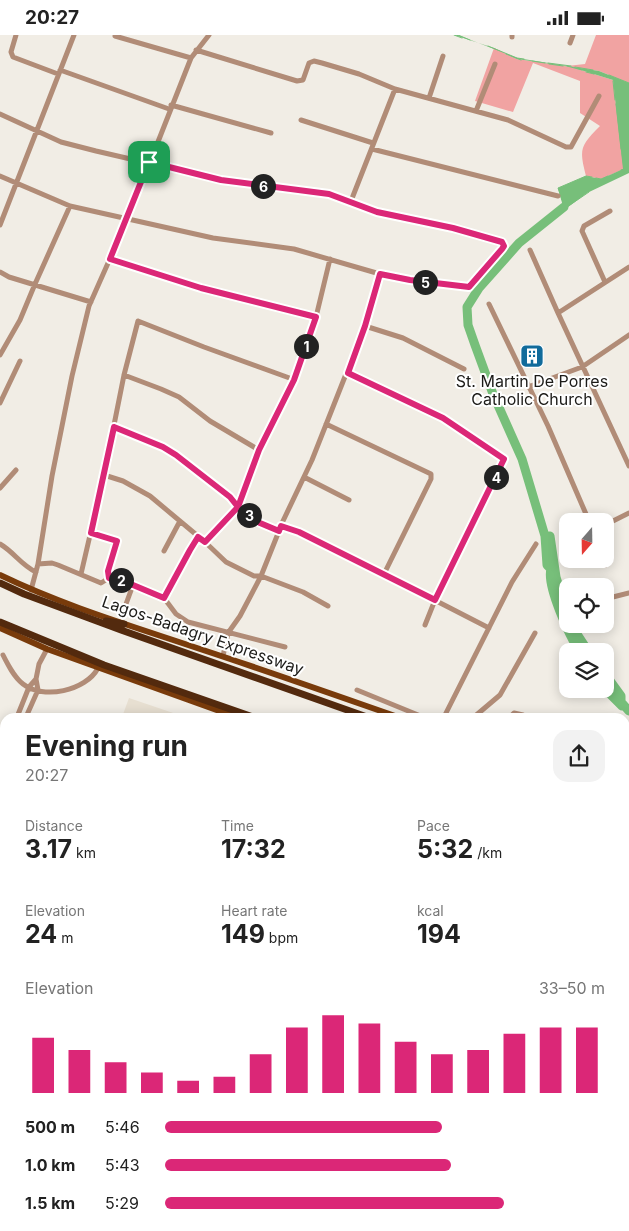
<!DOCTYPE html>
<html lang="en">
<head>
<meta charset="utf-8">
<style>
  :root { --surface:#fff; --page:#f2f2f2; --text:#222; --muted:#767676; --accent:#db2777 }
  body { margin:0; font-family:Inter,sans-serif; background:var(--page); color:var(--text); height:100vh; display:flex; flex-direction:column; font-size:19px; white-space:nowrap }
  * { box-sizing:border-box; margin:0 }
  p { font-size:16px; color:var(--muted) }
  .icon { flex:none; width:28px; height:28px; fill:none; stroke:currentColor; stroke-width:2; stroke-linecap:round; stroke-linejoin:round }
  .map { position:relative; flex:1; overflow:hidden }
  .details { position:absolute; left:0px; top:678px; width:630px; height:519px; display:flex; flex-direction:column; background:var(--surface); border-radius:15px 15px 0 0; box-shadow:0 2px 12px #0003 }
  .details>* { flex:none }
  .needle { width:32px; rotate:200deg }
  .fabs { position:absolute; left:559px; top:478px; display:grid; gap:10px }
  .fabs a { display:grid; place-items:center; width:55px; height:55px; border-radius:10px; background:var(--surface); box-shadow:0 2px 12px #0003; font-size:25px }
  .pin { position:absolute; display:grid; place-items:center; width:42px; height:42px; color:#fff; margin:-21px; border-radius:10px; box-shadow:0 2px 8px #0006 }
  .km { position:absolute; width:25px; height:25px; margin:-12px; border-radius:50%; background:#222; color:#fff; font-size:14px; line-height:25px; text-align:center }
  .round { display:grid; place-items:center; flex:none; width:52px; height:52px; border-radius:15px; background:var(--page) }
  .headline { display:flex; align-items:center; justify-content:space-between; height:85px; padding:0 25px }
  h1 { font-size:28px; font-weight:700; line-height:38px }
  .figures { display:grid; grid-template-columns:repeat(3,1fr); gap:8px; height:85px; padding:5px 25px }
  .figures div { display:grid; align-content:center }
  .figures b { font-size:25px; font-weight:700 }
  .figures small { font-size:14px; font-weight:400 }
  .figures p { font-size:14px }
  .chart { height:140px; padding:10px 25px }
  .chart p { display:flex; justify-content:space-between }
  .chart svg { width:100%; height:90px; margin-top:5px; stroke:var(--accent); stroke-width:6 }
  ul { padding:0 25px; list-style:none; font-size:16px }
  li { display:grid; grid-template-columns:80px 60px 1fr; align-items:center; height:38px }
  li i { height:12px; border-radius:6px; background:var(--accent) }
  .status { display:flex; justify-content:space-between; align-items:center; height:35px; padding:0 25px; background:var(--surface); direction:ltr }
  .status svg { height:14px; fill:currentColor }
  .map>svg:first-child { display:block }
</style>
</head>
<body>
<div class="status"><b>20:27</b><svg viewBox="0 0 49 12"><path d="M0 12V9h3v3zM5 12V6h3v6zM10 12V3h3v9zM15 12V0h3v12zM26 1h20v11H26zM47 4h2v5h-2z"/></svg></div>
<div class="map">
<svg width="629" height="1196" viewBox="0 0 629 1196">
  <rect width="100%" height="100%" fill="#f1ede5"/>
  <path fill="#e7dfd1" d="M129,663L185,682H122Z
    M629,921V1196H532L534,1191H625V932Z"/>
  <path fill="#f1a3a2" d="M596,0H629V48L599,36L567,31L585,29Z
    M494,13L517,24L571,32L613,45L624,134L601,144L586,141C579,114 580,111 600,91L580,78V46L533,28L513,77L475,66Z
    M67,1191H161L159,1196H65Z"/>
  <path fill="#77bf7a" d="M454,0H458L517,23L599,36L629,48V138L587,158L564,175L558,153L586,141L601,144L623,134L613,45L571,32L517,24L494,13Z"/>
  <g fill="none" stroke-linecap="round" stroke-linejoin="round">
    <path stroke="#77bf7a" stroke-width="1" d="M454,0L462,3
      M458,0L470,5
      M488,11L517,23L524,24
      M506,19L521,25
      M532,26L545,28
      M548,28L571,31
      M549,29L563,31
      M567,31L582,35
      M575,32L593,35
      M586,37L594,39
      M609,40L629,48
      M613,46L615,65
      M616,69L621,114
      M621,135L624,134L622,118
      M596,143L601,144L608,141
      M562,165L558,153L586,141L592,142
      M567,172L589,157"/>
    <path stroke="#77bf7a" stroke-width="9" d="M564,172L519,208L479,253L467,272L468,290L475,310L493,359L522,424L545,501L547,530L551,534C546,551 570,601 579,616
      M550,501L556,542L567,578
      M573,593L588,616
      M605,639L621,661V667L629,676
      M605,650L609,658L622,671"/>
    <path stroke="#b18c77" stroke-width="5" d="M16,0L11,17L13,22L58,39
      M115,1L191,23
      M512,2V0
      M570,8L573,0
      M196,15L297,46L303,45L309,28L314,26L322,28L359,39L395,54L508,85L566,112H571L599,61
      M60,35L169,74
      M429,63L443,21
      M171,70L271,98
      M476,76L495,29
      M0,79L61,107L96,116L221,145L329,159L377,177L453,193L502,207L504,211L469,252L410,245L380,239L294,214L213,203L70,171L0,141
      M301,85L373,108
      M372,114L558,161
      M351,166L395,54
      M0,190L74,0
      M530,215L558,278L629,431
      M110,224L201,253L316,282
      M0,237L9,242L91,267
      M605,247L582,196L584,191L610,176
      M489,269L548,391L589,486
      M558,278L629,232
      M365,291L403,303L464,334
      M0,320L20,285L35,249L70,171
      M347,338L443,383L504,424L503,429L435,565L425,590
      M124,340L161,354L179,362L210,386L259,415
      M528,352L582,332L629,300
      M0,368L20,326
      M326,389L431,439V444L384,539
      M114,392L163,411L176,420L230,462L238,472L260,489L279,496
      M104,440L123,446L150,461L205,507L226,527L254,541H261L303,557L328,571
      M304,442L349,465
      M0,453L16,435
      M605,490L629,478
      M281,491L299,497L339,516L489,593
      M91,498L117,507L108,536L109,543
      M205,507L238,472L259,415L295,345L316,282L330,224
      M0,509C14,517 21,530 36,537
      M164,516L180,486
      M604,524L606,530
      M38,529L52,528L58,530L101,548L109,543H113L145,555L164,563L176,579L188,587L285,612
      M81,539L104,440L124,340L138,286L204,312L295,345
      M31,555L38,529L52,441L72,341L89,271L128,183L191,23L209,0
      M164,563L190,515L198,502
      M605,564L629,558
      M126,569L133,550
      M3,620C8,630 14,642 23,649C43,665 86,656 98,633
      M223,621L228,598L240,581L261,541L283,486L312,425L365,291L380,239
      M357,655L423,682
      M17,682L29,652L36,644
      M26,682L38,655L36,644L39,629L47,614
      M444,682L512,547L536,509
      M474,682L500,660L535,598
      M510,682L514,678L523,680
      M0,704L5,707
      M0,711V714
      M0,726L5,714
      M0,743L5,731
      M0,1047L5,1049
      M202,1191L213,1196
      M164,1196L167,1191"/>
    <path stroke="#793b0b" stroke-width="6" d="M0,540C64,571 132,591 200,614C267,636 332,659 398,682
      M0,593L47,614L236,682
      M625,760L629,761
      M625,820L629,821"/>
    <path stroke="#532a0e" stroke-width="7" d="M0,548L24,559L121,595L367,682
      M106,586L124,589
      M0,587L104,630L253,682
      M625,772L629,773
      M625,812L629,813"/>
  </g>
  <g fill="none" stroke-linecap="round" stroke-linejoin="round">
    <g stroke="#fff" stroke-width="10">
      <path id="route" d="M149,127L110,224L201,253L316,282L294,345L259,415L238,472L205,507L198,502L190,515L164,563L133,550L109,543L108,536L117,506L91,498L114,392L163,412L176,420L230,462L238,472L260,488L279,496L281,491L299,497L435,565L504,424L443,383L348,338L365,291L380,239L410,245L469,252L502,214L504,211L502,207L453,193L377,177L329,159L221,145L149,127"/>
    </g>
    <use href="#route" stroke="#db2777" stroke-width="6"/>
  </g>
  <defs>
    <g id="building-square" transform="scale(1.25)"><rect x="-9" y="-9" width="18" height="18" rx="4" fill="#116b9b" stroke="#fff"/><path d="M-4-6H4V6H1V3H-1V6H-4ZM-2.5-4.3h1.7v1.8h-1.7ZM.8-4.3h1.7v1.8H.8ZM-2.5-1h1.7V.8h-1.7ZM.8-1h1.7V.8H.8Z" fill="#fff"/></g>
  </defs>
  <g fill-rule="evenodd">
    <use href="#building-square" x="532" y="321"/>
  </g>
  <g text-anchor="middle" stroke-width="4" stroke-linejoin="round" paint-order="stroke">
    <g font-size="16" fill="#1c1b18" stroke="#fff">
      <text x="532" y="352">St. Martin De Porres<tspan x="532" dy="18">Catholic Church</tspan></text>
    </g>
    <g font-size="16" fill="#1c1b18" stroke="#fff">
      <text transform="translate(203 600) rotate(19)" y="6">Lagos-Badagry Expressway</text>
    </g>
  </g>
</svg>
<div class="fabs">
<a><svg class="needle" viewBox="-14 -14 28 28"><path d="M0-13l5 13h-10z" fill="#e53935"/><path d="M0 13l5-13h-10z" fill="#767676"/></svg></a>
<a><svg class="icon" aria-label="locate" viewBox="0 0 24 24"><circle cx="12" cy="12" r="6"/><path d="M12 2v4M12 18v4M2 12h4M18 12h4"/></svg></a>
<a><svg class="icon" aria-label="layers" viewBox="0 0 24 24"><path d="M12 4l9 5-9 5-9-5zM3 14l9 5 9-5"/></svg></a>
</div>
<div class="pin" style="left:149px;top:127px;background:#1e9e55"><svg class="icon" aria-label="arrive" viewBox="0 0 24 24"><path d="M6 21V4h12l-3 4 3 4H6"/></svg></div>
<b class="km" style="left:306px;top:311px">1</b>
<b class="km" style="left:121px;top:545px">2</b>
<b class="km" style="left:249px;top:480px">3</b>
<b class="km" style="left:496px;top:442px">4</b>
<b class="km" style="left:425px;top:247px">5</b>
<b class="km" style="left:263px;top:151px">6</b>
<section class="details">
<div class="headline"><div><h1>Evening run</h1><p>20:27</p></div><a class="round"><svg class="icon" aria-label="share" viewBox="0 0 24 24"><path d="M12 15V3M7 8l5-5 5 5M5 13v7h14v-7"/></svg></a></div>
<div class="figures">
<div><p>Distance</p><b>3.17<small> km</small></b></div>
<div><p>Time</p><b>17:32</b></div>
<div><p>Pace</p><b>5:32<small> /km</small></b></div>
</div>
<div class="figures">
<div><p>Elevation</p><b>24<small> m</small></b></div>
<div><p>Heart rate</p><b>149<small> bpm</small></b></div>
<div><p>kcal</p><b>194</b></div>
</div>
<div class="chart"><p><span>Elevation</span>33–50 m</p>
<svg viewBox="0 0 160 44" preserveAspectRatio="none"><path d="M5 44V17M15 44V23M25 44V29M35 44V34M45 44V38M55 44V36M65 44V25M75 44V12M85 44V6M95 44V10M105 44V19M115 44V25M125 44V23M135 44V15M145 44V12M155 44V12"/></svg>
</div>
<ul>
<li><b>500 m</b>5:46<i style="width:63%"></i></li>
<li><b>1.0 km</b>5:43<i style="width:65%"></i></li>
<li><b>1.5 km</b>5:29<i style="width:77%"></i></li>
</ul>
</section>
</div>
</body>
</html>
